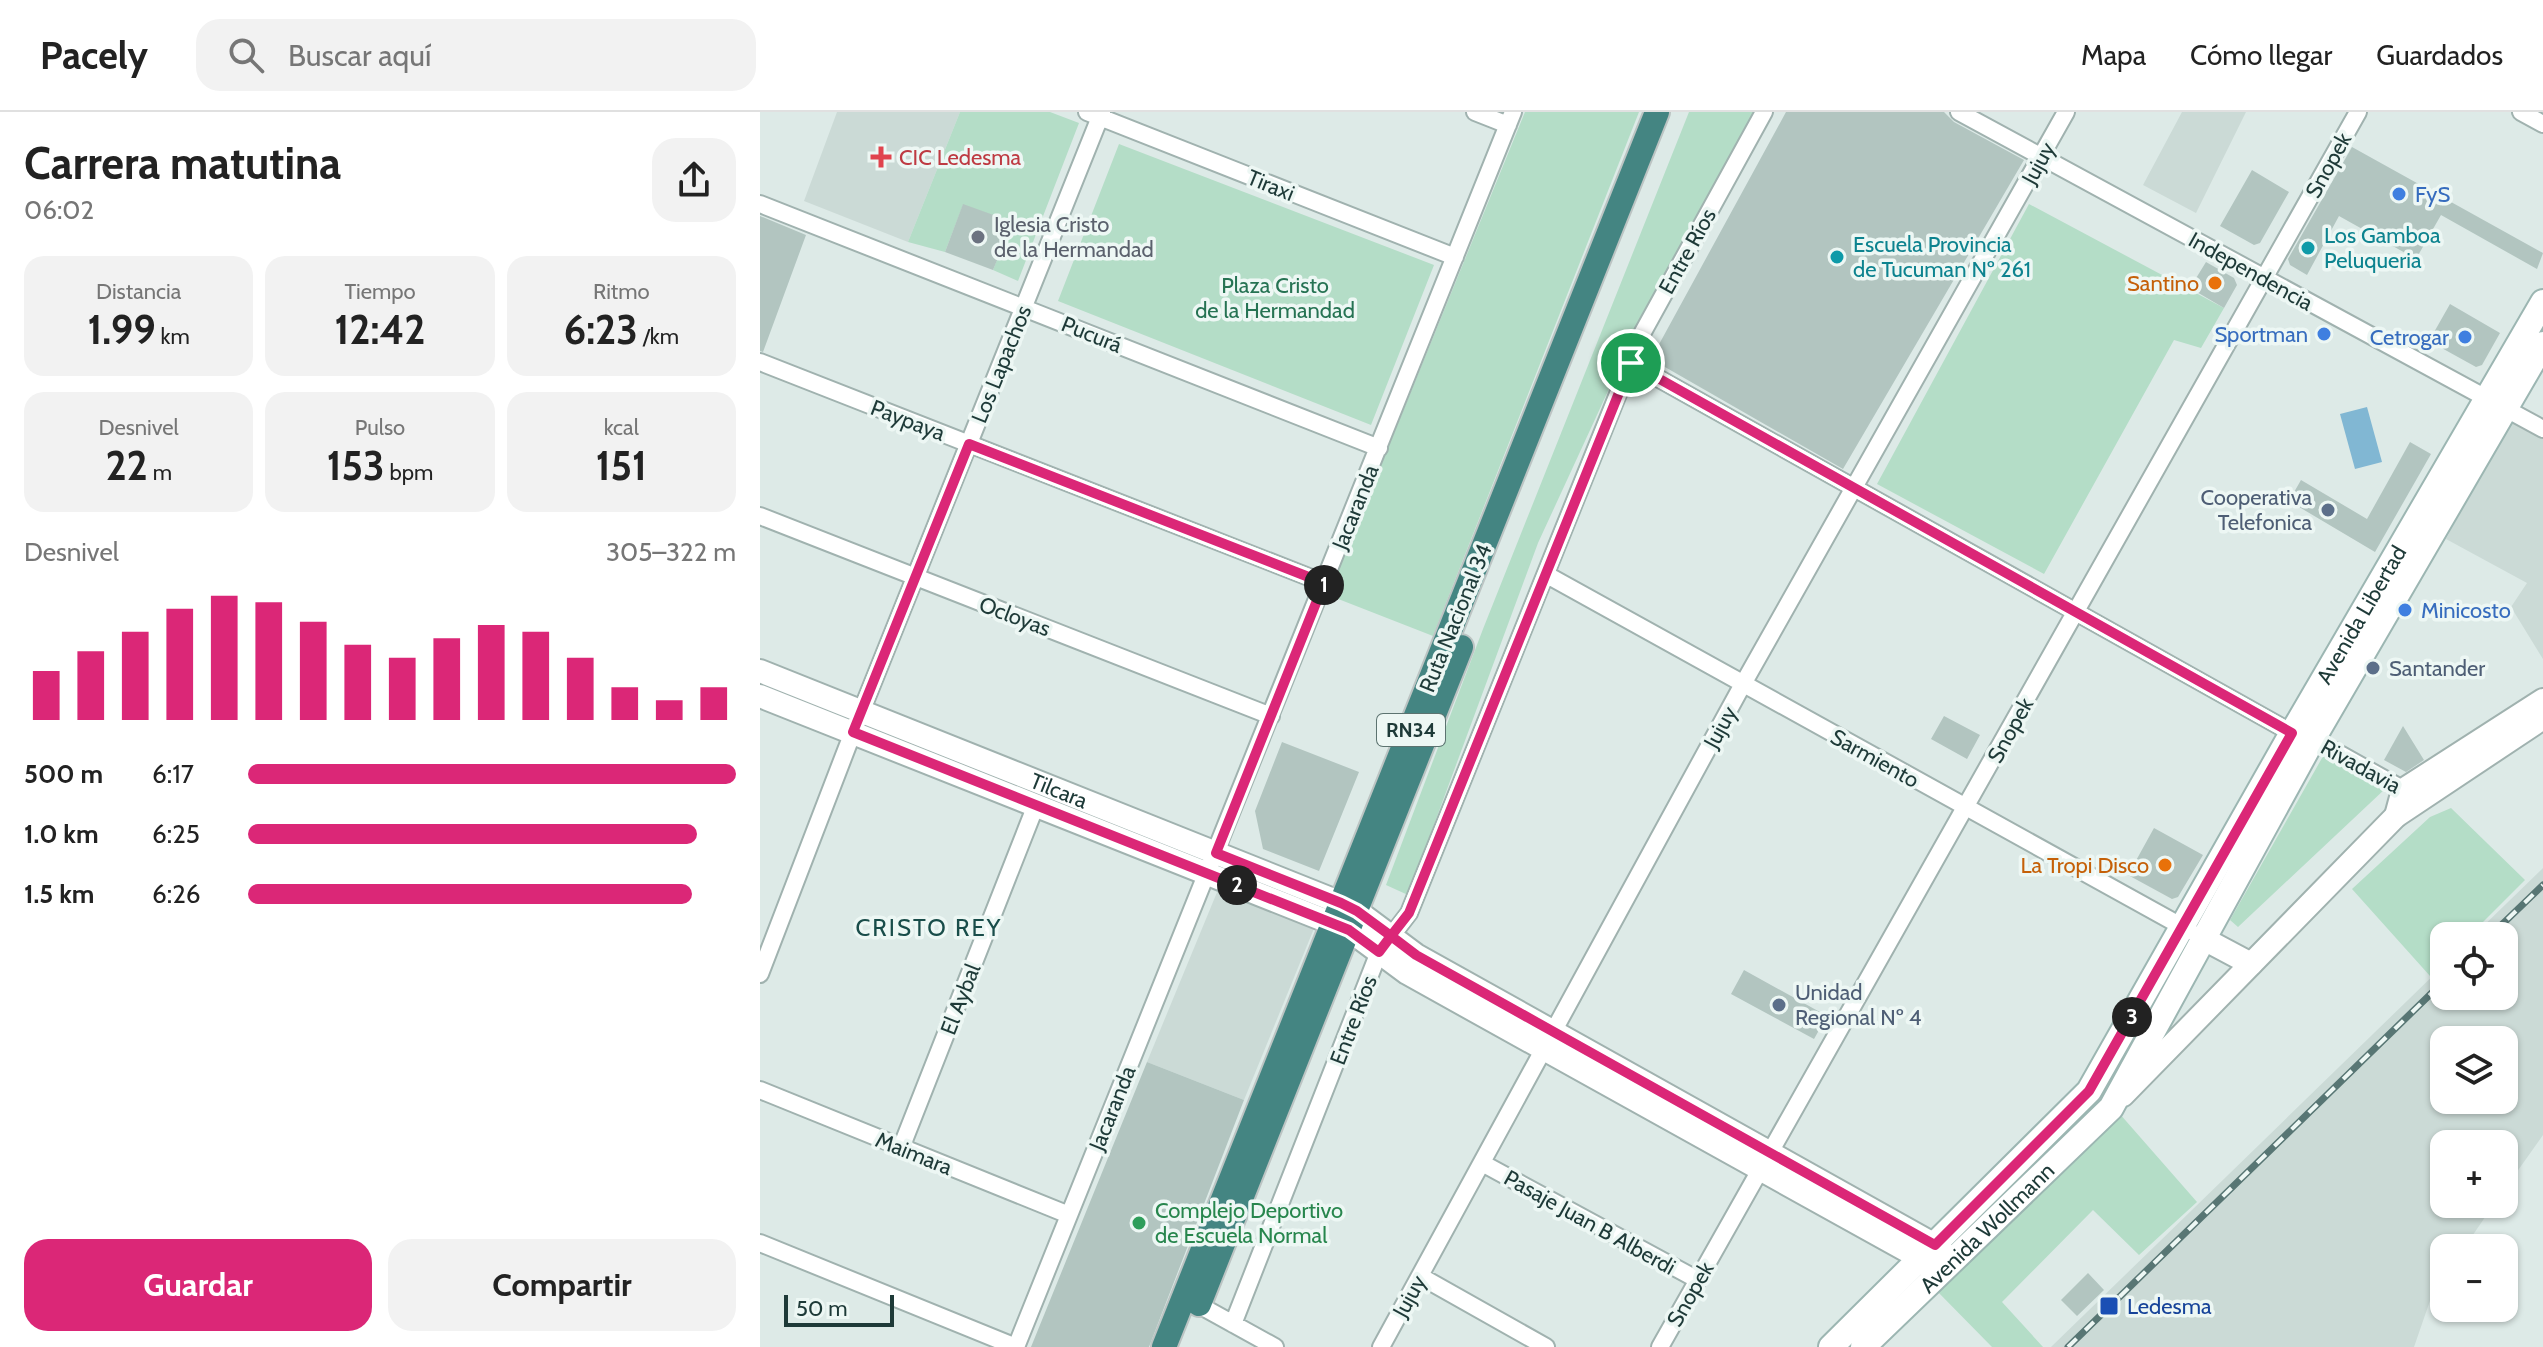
<!DOCTYPE html>
<html lang="es">
<head>
<meta charset="utf-8">
<style>
  :root { --surface:#fff; --page:#f2f2f2; --text:#222; --muted:#767676; --line:#e0e0e0; --accent:#db2777 }
  body { margin:0; font-family:Cabin,sans-serif; background:var(--page); color:var(--text); height:100vh; display:flex; flex-direction:column; font-size:30px; white-space:nowrap }
  * { box-sizing:border-box; margin:0 }
  p { font-size:26px; color:var(--muted) }
  .icon { flex:none; width:44px; height:44px; fill:none; stroke:currentColor; stroke-width:2; stroke-linecap:round; stroke-linejoin:round }
  .map { position:relative; flex:1; overflow:hidden }
  .details { display:flex; flex-direction:column; background:var(--surface); width:760px }
  .details>* { flex:none }
  .buttons { position:absolute; left:1670px; top:810px; display:grid; gap:16px }
  .buttons a { display:grid; place-items:center; width:88px; height:88px; border-radius:16px; background:var(--surface); box-shadow:0 2px 6px #0004; font-size:40px }
  .scale { position:absolute; left:24px; bottom:20px; width:110px; box-sizing:border-box; padding-left:8px; border:4px solid #1e3a38; border-top:0; font-size:22px; line-height:28px; white-space:nowrap; color:#1e3a38; -webkit-text-stroke:6px #edf7f4; paint-order:stroke }
  .pin { position:absolute; display:grid; place-items:center; width:68px; height:68px; color:#fff; margin:-34px; border:4px solid #fff; border-radius:50%; box-shadow:0 2px 8px #0007 }
  .km { position:absolute; width:40px; height:40px; margin:-20px; border-radius:50%; background:#222; color:#fff; font-size:22px; line-height:40px; text-align:center }
  .round { display:grid; place-items:center; flex:none; width:84px; height:84px; border-radius:24px; background:var(--page) }
  .summary { display:flex; align-items:center; justify-content:space-between; height:136px; padding:0 24px }
  h1 { font-size:44px; font-weight:700; line-height:60px }
  .metrics { display:grid; grid-template-columns:repeat(3,1fr); gap:12px; height:136px; padding:8px 24px }
  .metrics div { display:grid; align-content:center; border-radius:20px; background:var(--page); text-align:center }
  .metrics b { font-size:40px; font-weight:700 }
  .metrics small { font-size:22px; font-weight:400 }
  .metrics p { font-size:22px }
  .chart { height:224px; padding:16px 24px }
  .chart p { display:flex; justify-content:space-between }
  .chart svg { width:100%; height:144px; margin-top:8px; stroke:var(--accent); stroke-width:6 }
  .button { display:flex; gap:16px; margin-top:auto; padding:16px 24px }
  .button a { flex:1; height:92px; border-radius:24px; background:var(--accent); color:#fff; font-size:32px; font-weight:700; line-height:92px; text-align:center }
  .button a+a { background:var(--page); color:var(--text) }
  ul { padding:0 24px; list-style:none; font-size:26px }
  li { display:grid; grid-template-columns:128px 96px 1fr; align-items:center; height:60px }
  li i { height:20px; border-radius:10px; background:var(--accent) }
  header { display:flex; align-items:center; gap:48px; box-sizing:border-box; height:112px; padding:0 40px; background:var(--surface); border-bottom:2px solid var(--line) }
  header strong { font-size:38px }
  nav { display:flex; gap:44px; margin-inline-start:auto; font-size:28px }
  .search { width:560px; height:72px; background:var(--page); display:flex; align-items:center; gap:20px; box-sizing:border-box; padding:0 28px; border-radius:24px; color:var(--muted); font-size:30px }
  main { display:flex; flex:1; min-height:0 }
  .map>svg:first-child { display:block }
</style>
</head>
<body>
<header>
<strong>Pacely</strong>
<div class="search"><svg class="icon" aria-label="search" viewBox="0 0 24 24"><circle cx="10" cy="10" r="6"/><path d="M15 15l6 6"/></svg>Buscar aquí</div>
<nav><a>Mapa</a><a>Cómo llegar</a><a>Guardados</a></nav>
</header>
<main>
<section class="details">
<div class="summary"><div><h1>Carrera matutina</h1><p>06:02</p></div><a class="round"><svg class="icon" aria-label="share" viewBox="0 0 24 24"><path d="M12 15V3M7 8l5-5 5 5M5 13v7h14v-7"/></svg></a></div>
<div class="metrics">
<div><p>Distancia</p><b>1.99<small> km</small></b></div>
<div><p>Tiempo</p><b>12:42</b></div>
<div><p>Ritmo</p><b>6:23<small> /km</small></b></div>
</div>
<div class="metrics">
<div><p>Desnivel</p><b>22<small> m</small></b></div>
<div><p>Pulso</p><b>153<small> bpm</small></b></div>
<div><p>kcal</p><b>151</b></div>
</div>
<div class="chart"><p><span>Desnivel</span>305–322 m</p>
<svg viewBox="0 0 160 44" preserveAspectRatio="none"><path d="M5 44V29M15 44V23M25 44V17M35 44V10M45 44V6M55 44V8M65 44V14M75 44V21M85 44V25M95 44V19M105 44V15M115 44V17M125 44V25M135 44V34M145 44V38M155 44V34"/></svg>
</div>
<ul>
<li><b>500 m</b>6:17<i style="width:100%"></i></li>
<li><b>1.0 km</b>6:25<i style="width:92%"></i></li>
<li><b>1.5 km</b>6:26<i style="width:91%"></i></li>
</ul>
<div class="button"><a>Guardar</a><a>Compartir</a></div>
</section>
<div class="map">
<svg width="1783" height="1235" viewBox="0 0 1783 1235">
  <rect width="100%" height="100%" fill="#ddeae7"/>
  <path fill="#cbdad6" fill-rule="evenodd" d="M77,0H200L148,130L44,89Z
    M1422,0H1486L1436,101L1383,73Z
    M1750,308L1783,326V547L1751,495L1767,471L1686,427Z
    M1783,756V1023L1744,1078V1032H1684V1092H1734L1704,1136H1684V1164L1673,1180L1654,1235H1291L1684,853V884H1744V824H1713ZM1684,928H1744V988H1684Z
    M460,773L555,814L484,988L387,950Z"/>
  <path fill="#b4ddc7" d="M200,0H290L319,11L258,169L233,158L252,110L203,93L185,140L148,130Z
    M765,0H879L673,524L568,483Z
    M929,0H995L878,214L778,431L648,783L626,773L723,517Z
    M359,32L674,153L611,313L298,189Z
    M1269,92L1464,196L1441,236L1414,228L1284,462L1117,372Z
    M1566,639L1625,677L1478,815L1470,808Z
    M1691,696L1765,768L1709,824H1684V849L1670,864L1592,777L1670,705Z
    M1359,1001L1437,1090L1379,1143L1333,1098L1242,1190L1283,1235H1232L1175,1177Z"/>
  <path fill="#81b7d3" d="M1607,295L1622,350L1595,357L1580,302Z"/>
  <path fill="#b2c5c0" d="M1026,0H1184L1194,10L1264,48L1083,357L891,247Z
    M1592,35L1783,141L1777,157L1681,103L1656,147L1579,104L1547,163L1530,153L1528,147Z
    M1492,58L1529,80L1500,131L1494,133L1460,114Z
    M203,92L253,110L233,158L185,140Z
    M0,104L46,123L3,240L0,239Z
    M1446,150L1474,166L1477,173L1464,196L1430,176Z
    M1690,192L1740,221L1722,253L1716,255L1669,229Z
    M1650,330L1671,342L1615,440L1529,389L1541,368L1607,407Z
    M1184,604L1220,623L1207,647L1171,627Z
    M1643,614L1664,648L1646,660L1624,648Z
    M522,630L599,660L559,759L503,737L495,699Z
    M1394,716L1443,743L1418,785L1412,787L1368,763Z
    M984,858L1067,904L1054,927L971,882Z
    M387,950L484,988L389,1235H271Z
    M1328,1161L1344,1178L1317,1204L1301,1188Z"/>
  <g fill="none" stroke-linecap="round" stroke-linejoin="round">
    <g stroke="#a0b2af" stroke-width="20">
      <path id="minor" d="M327,0L695,145
        M715,0L748,13
        M1199,0L1783,317
        M1761,0L1783,12
        M0,92L619,336
        M0,250L564,471
        M871,251L1532,621L1553,627L1653,683
        M0,404L511,604
        M787,463L1430,819
        M0,862L93,620L342,0
        M0,978L309,1103
        M141,1036L276,693
        M722,1051L938,1168
        M0,1131L256,1235
        M660,1164L786,1235
        M439,1193L515,1235
        M473,1212L619,840L649,801L883,220L1004,0
        M256,1235L753,0
        M621,1235L983,572L1306,0
        M900,1235L1598,0"/>
    </g>
    <g stroke="#a0b2af" stroke-width="26">
      <g id="tertiary">
        <path id="s1" d="M0,559L581,791L597,799L656,843L1175,1133L1186,1143"/>
        <path d="M0,584L589,818L647,861L1160,1146L1171,1157"/>
        <path d="M1636,704L1643,678L1783,588"/>
        <path d="M1444,827L1491,852"/>
        <path d="M1363,983L1636,704L1783,606"/>
      </g>
    </g>
    <g stroke="#9cb6b2" stroke-width="28">
      <g id="secondary">
        <path id="s2" d="M1071,1235L1329,979L1532,621L1783,190"/>
        <path id="s3" d="M1103,1235L1351,996L1553,627L1783,232"/>
      </g>
    </g>
    <g stroke="#bcc4c3" stroke-width="28">
      <path id="trunk" d="M439,1192L701,535
        M404,1235L897,0"/>
    </g>
    <use href="#minor" stroke="#fff" stroke-width="16"/>
    <use href="#tertiary" stroke="#fff" stroke-width="22"/>
    <use href="#secondary" stroke="#fff" stroke-width="24"/>
    <use href="#trunk" stroke="#448582" stroke-width="24"/>
    <g stroke="#587674" stroke-width="7">
      <path id="rail" d="M1730,824L1783,773
        M1308,1235L1684,869"/>
    </g>
    <use href="#rail" stroke="#edf7f4" stroke-width="4" stroke-dasharray="12" stroke-linecap="butt"/>
  </g>
  <g fill="none" stroke-linecap="round" stroke-linejoin="round">
    <g stroke="#fff" stroke-width="16">
      <path id="route" d="M871,251L649,801L631,824L597,799L581,791L456,741L564,471L209,332L93,620L589,818L619,840L631,824L656,843L1175,1133L1329,979L1532,621L871,251"/>
    </g>
    <use href="#route" stroke="#db2777" stroke-width="10"/>
  </g>
  <path fill="#e0444e" stroke="#edf7f4" stroke-width="3" d="M117 33h8v8h8v8h-8v8h-8v-8h-8v-8h8z"/>
  <g fill="#3f7fe0" stroke="#edf7f4" stroke-width="3">
    <circle cx="1639" cy="82" r="8"/>
    <circle cx="1564" cy="222" r="8"/>
    <circle cx="1705" cy="225" r="8"/>
    <circle cx="1645" cy="498" r="8"/>
  </g>
  <circle fill="#6b7280" stroke="#edf7f4" stroke-width="3" cx="218" cy="125" r="8"/>
  <g fill="#0f9aa8" stroke="#edf7f4" stroke-width="3">
    <circle cx="1548" cy="136" r="8"/>
    <circle cx="1077" cy="145" r="8"/>
  </g>
  <g fill="#e8710a" stroke="#edf7f4" stroke-width="3">
    <circle cx="1455" cy="171" r="8"/>
    <circle cx="1405" cy="753" r="8"/>
  </g>
  <g fill="#5c6f8a" stroke="#edf7f4" stroke-width="3">
    <circle cx="1568" cy="398" r="8"/>
    <circle cx="1613" cy="556" r="8"/>
    <circle cx="1019" cy="893" r="8"/>
  </g>
  <circle fill="#2e9e5b" stroke="#edf7f4" stroke-width="3" cx="379" cy="1111" r="8"/>
  <rect fill="#1a4fb4" stroke="#edf7f4" stroke-width="3" x="1339" y="1184" width="20" height="20" rx="4"/>
  <g text-anchor="middle" stroke-width="7" stroke-linejoin="round" paint-order="stroke">
    <rect fill="#edf7f4" stroke="#5c7370" stroke-width="2" x="617" y="602" width="68" height="32" rx="6"/>
    <g font-size="20" font-weight="bold" fill="#1e3a38">
      <text x="651" y="625">RN34</text>
    </g>
    <g font-size="22" fill="#be3a42" stroke="#edf7f4" text-anchor="start">
      <text x="139" y="53">CIC Ledesma</text>
    </g>
    <g font-size="22" fill="#1e3a38" stroke="#edf7f4">
      <text transform="translate(1278 51) rotate(-61)" y="8">Jujuy</text>
      <text transform="translate(1568 53) rotate(-61)" y="8">Snopek</text>
      <text transform="translate(511 73) rotate(22)" y="8">Tiraxi</text>
      <text transform="translate(927 139) rotate(-61)" y="8">Entre Ríos</text>
      <text transform="translate(1491 159) rotate(29)" y="8">Independencia</text>
      <text transform="translate(332 222) rotate(22)" y="8">Pucurá</text>
      <text transform="translate(241 252) rotate(-68)" y="8">Los Lapachos</text>
      <text transform="translate(148 308) rotate(21)" y="8">Paypaya</text>
      <text transform="translate(595 395) rotate(-68)" y="8">Jacaranda</text>
      <text dy="8" stroke="none"><textPath href="#s2" startOffset="912">Avenida Libertad</textPath></text>
      <text transform="translate(255 504) rotate(21)" y="8">Ocloyas</text>
      <text transform="translate(695 506) rotate(-68)" y="8">Ruta Nacional 34</text>
      <text transform="translate(960 615) rotate(-61)" y="8">Jujuy</text>
      <text transform="translate(1250 618) rotate(-61)" y="8">Snopek</text>
      <text transform="translate(1115 646) rotate(29)" y="8">Sarmiento</text>
      <text transform="translate(1601 654) rotate(29)" y="8">Rivadavia</text>
      <text dy="8" stroke="none"><textPath href="#s1" startOffset="322">Tilcara</textPath></text>
      <text transform="translate(200 887) rotate(-69)" y="8">El Aybal</text>
      <text transform="translate(593 908) rotate(-69)" y="8">Entre Ríos</text>
      <text transform="translate(352 996) rotate(-68)" y="8">Jacaranda</text>
      <text transform="translate(154 1041) rotate(22)" y="8">Maimara</text>
      <text transform="translate(830 1110) rotate(29)" y="8">Pasaje Juan B Alberdi</text>
      <text dy="8" stroke="none"><textPath href="#s3" startOffset="172">Avenida Wollmann</textPath></text>
      <text transform="translate(930 1182) rotate(-60)" y="8">Snopek</text>
      <text transform="translate(649 1184) rotate(-61)" y="8">Jujuy</text>
    </g>
    <g font-size="22" fill="#366cbe" stroke="#edf7f4" text-anchor="start">
      <text x="1655" y="90">FyS</text>
      <text x="1548" y="230" text-anchor="end">Sportman</text>
      <text x="1689" y="233" text-anchor="end">Cetrogar</text>
      <text x="1661" y="506">Minicosto</text>
    </g>
    <g font-size="22" fill="#5b616d" stroke="#edf7f4" text-anchor="start">
      <text x="234" y="120">Iglesia Cristo<tspan x="234" dy="25">de la Hermandad</tspan></text>
    </g>
    <g font-size="22" fill="#0d838f" stroke="#edf7f4" text-anchor="start">
      <text x="1564" y="131">Los Gamboa<tspan x="1564" dy="25">Peluqueria</tspan></text>
      <text x="1093" y="140">Escuela Provincia<tspan x="1093" dy="25">de Tucuman Nº 261</tspan></text>
    </g>
    <g font-size="22" fill="#c56008" stroke="#edf7f4" text-anchor="end">
      <text x="1439" y="179">Santino</text>
      <text x="1389" y="761">La Tropi Disco</text>
    </g>
    <g font-size="22" fill="#267353" stroke="#edf7f4">
      <text x="515" y="181">Plaza Cristo<tspan x="515" dy="25">de la Hermandad</tspan></text>
    </g>
    <g font-size="22" fill="#4e5e75" stroke="#edf7f4" text-anchor="start">
      <text x="1552" y="393" text-anchor="end">Cooperativa<tspan x="1552" dy="25">Telefonica</tspan></text>
      <text x="1629" y="564">Santander</text>
      <text x="1035" y="888">Unidad<tspan x="1035" dy="25">Regional Nº 4</tspan></text>
    </g>
    <g font-size="22" fill="#27864d" stroke="#edf7f4" text-anchor="start">
      <text x="395" y="1106">Complejo Deportivo<tspan x="395" dy="25">de Escuela Normal</tspan></text>
    </g>
    <g font-size="22" fill="#164399" stroke="#edf7f4" text-anchor="start">
      <text x="1367" y="1202">Ledesma</text>
    </g>
    <g font-size="24" letter-spacing="2" fill="#194d4a" stroke="#edf7f4">
      <text x="169" y="824">CRISTO REY</text>
    </g>
  </g>
</svg>
<div class="buttons">
<a><svg class="icon" aria-label="locate" viewBox="0 0 24 24"><circle cx="12" cy="12" r="6"/><path d="M12 2v4M12 18v4M2 12h4M18 12h4"/></svg></a>
<a><svg class="icon" aria-label="layers" viewBox="0 0 24 24"><path d="M12 4l9 5-9 5-9-5zM3 14l9 5 9-5"/></svg></a>
<a>+</a>
<a>−</a>
</div>
<div class="scale">50 m</div>
<div class="pin" style="left:871px;top:251px;background:#1e9e55"><svg class="icon" aria-label="arrive" viewBox="0 0 24 24"><path d="M6 21V4h12l-3 4 3 4H6"/></svg></div>
<b class="km" style="left:564px;top:473px">1</b>
<b class="km" style="left:477px;top:773px">2</b>
<b class="km" style="left:1372px;top:905px">3</b>
</div>
</main>
</body>
</html>
